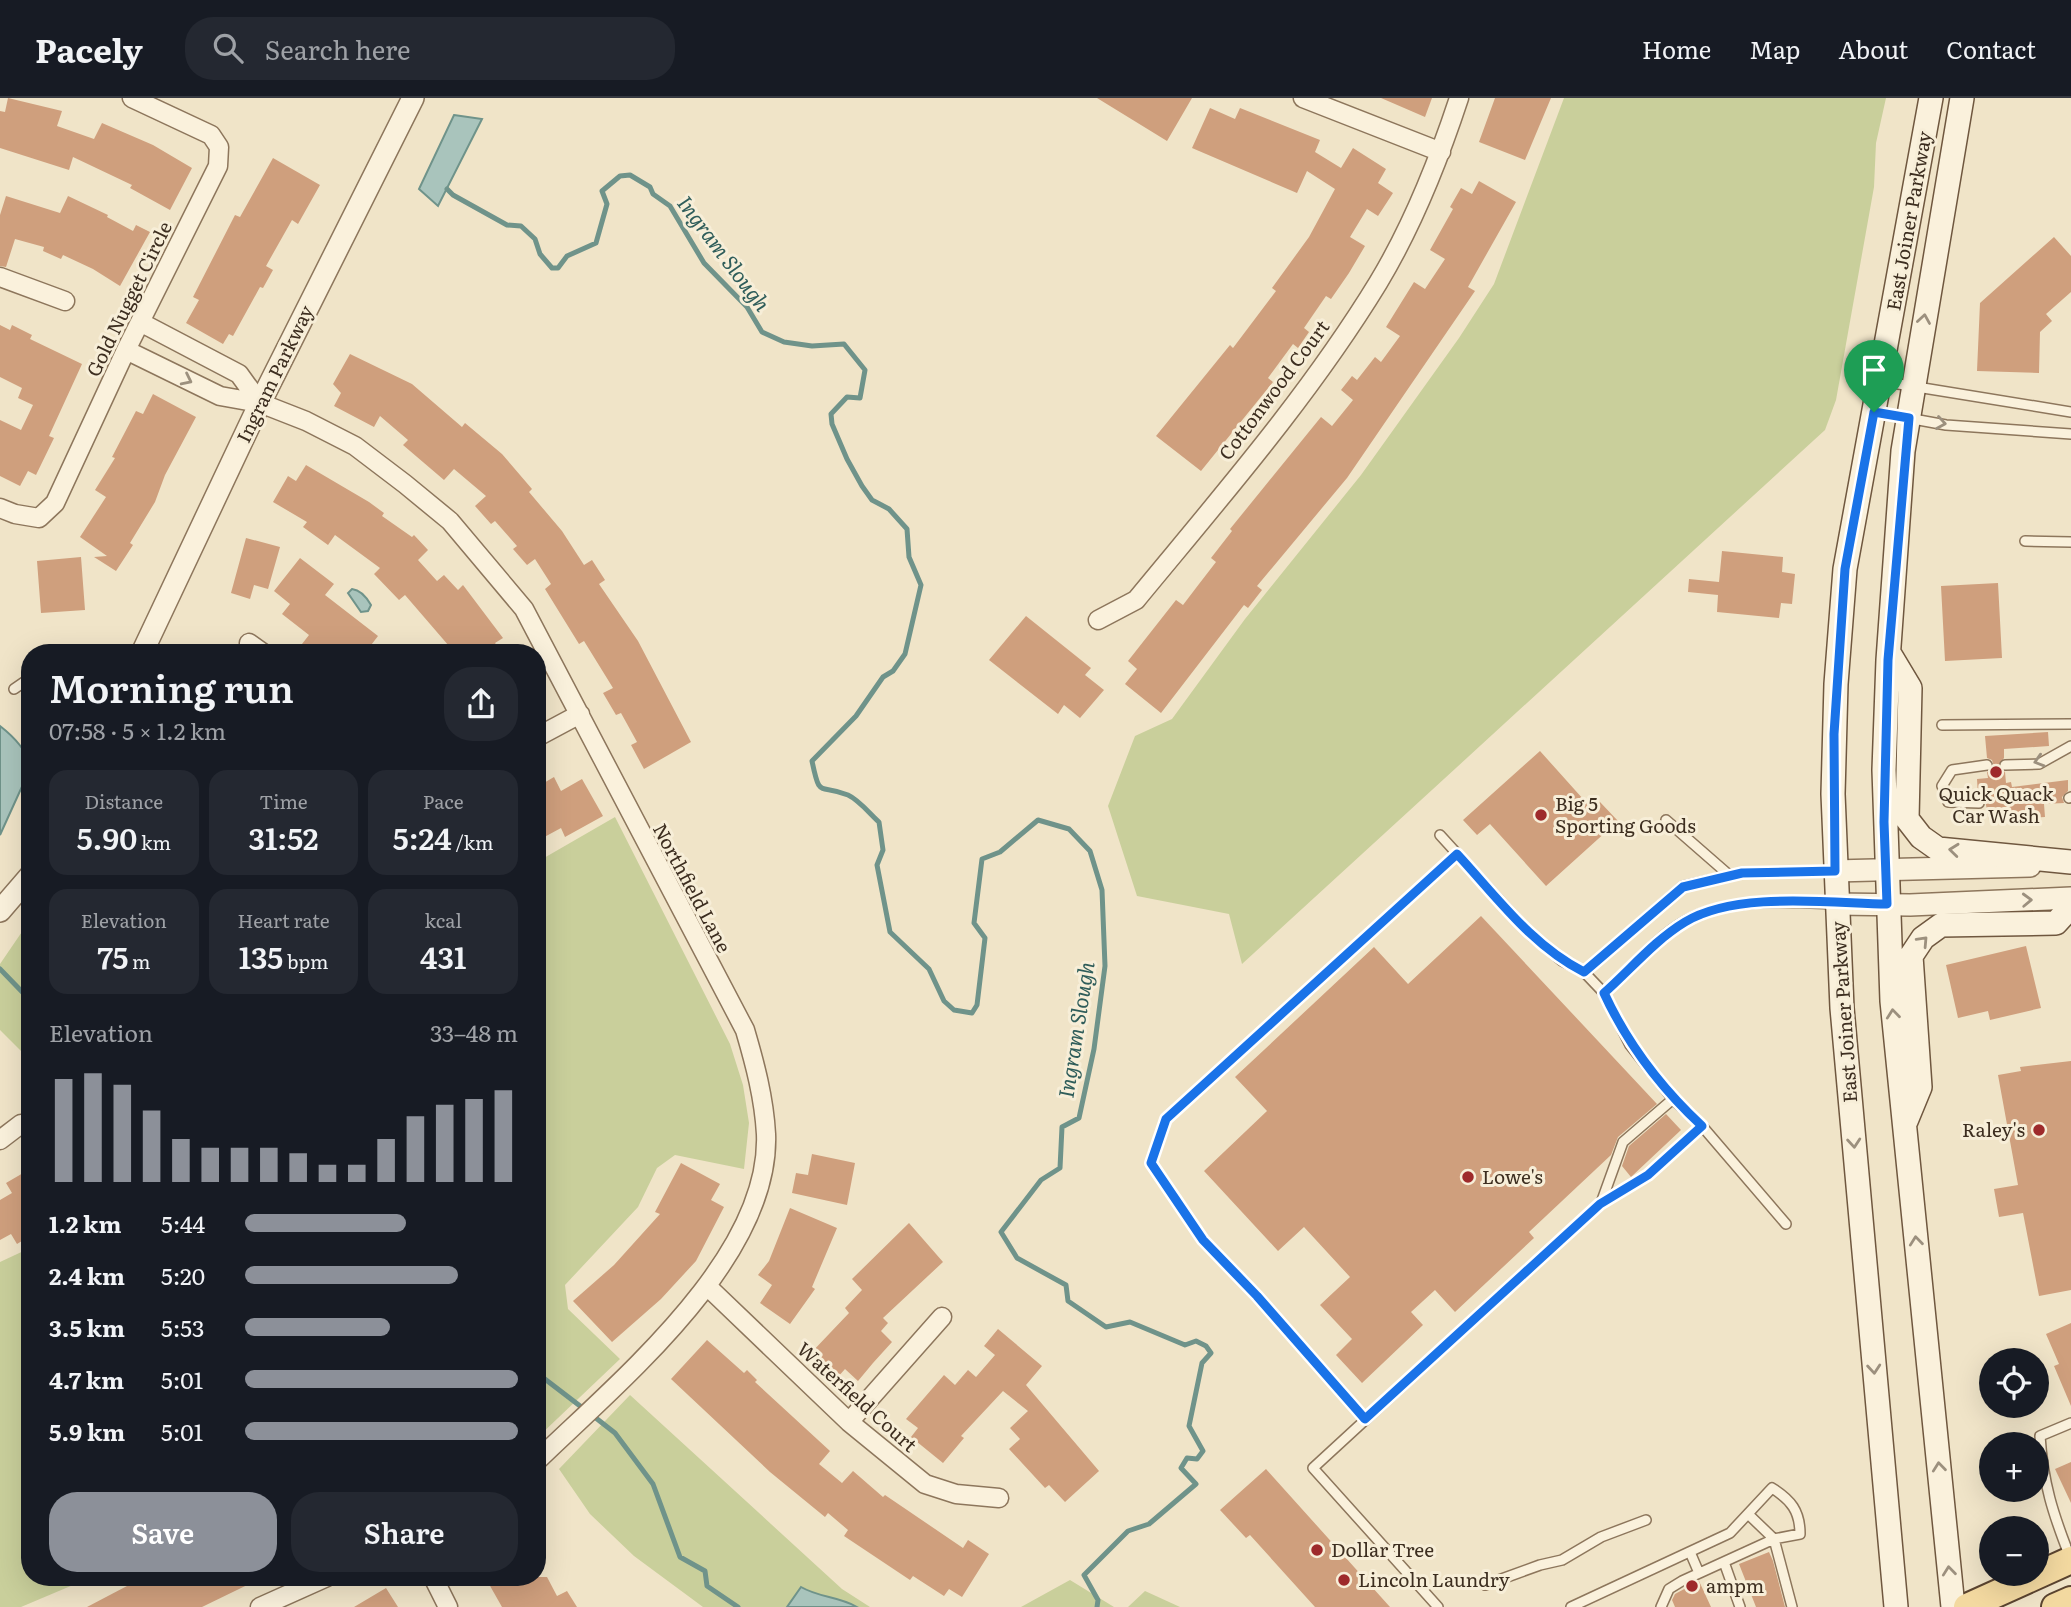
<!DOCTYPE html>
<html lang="en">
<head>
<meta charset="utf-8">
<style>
  :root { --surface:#171b24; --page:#242831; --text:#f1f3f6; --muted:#9ea1a6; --line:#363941; --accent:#8c9099 }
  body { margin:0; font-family:Literata,serif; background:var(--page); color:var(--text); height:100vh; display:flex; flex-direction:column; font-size:26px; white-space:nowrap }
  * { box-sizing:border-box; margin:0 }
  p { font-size:23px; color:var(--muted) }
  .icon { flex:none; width:38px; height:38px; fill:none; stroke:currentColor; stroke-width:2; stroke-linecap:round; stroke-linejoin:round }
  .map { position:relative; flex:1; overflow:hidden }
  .panel { position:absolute; left:21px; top:546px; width:525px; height:942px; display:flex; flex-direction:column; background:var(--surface); border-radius:28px; box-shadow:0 7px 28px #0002 }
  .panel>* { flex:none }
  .tools { position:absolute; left:1979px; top:1250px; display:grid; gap:14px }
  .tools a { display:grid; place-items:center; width:70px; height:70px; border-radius:50%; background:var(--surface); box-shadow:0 7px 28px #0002; font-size:35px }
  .pin { position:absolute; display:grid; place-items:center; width:60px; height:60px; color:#fff; margin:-72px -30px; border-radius:50% 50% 50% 0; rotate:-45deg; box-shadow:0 0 7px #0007 }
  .pin .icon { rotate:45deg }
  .round { display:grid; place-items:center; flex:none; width:74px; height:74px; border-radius:28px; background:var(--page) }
  .overview { display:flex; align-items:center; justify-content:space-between; height:119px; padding:0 28px }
  h1 { font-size:38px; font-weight:600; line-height:52px }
  .figures { display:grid; grid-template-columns:repeat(3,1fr); gap:10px; height:119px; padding:7px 28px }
  .figures div { display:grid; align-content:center; border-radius:18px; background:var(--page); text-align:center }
  .figures b { font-size:30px; font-weight:600 }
  .figures small { font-size:19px; font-weight:400 }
  .figures p { font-size:19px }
  .chart { height:196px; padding:14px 28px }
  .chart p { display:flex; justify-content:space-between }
  .chart svg { width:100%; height:126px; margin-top:7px; stroke:var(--accent); stroke-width:6 }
  .cta { display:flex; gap:14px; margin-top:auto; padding:14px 28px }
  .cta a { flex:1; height:80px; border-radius:28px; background:var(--accent); color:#fff; font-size:28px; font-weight:600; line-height:80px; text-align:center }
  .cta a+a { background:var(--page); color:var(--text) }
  ul { padding:0 28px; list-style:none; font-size:23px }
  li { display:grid; grid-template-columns:112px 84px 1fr; align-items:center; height:52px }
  li i { height:18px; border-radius:9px; background:var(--accent) }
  header { display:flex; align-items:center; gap:42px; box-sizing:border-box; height:98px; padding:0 35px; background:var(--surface); border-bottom:2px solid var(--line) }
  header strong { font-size:33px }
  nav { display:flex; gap:38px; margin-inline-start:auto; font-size:24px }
  .search { width:490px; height:63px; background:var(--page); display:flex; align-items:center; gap:18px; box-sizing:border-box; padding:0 24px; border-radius:28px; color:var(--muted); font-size:26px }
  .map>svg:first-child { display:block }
</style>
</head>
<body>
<header>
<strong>Pacely</strong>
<div class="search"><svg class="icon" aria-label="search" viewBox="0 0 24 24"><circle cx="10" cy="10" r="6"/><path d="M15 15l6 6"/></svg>Search here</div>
<nav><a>Home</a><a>Map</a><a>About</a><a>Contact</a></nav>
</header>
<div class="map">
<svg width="2071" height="1509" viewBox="0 0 2071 1509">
  <rect width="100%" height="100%" fill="#f0e4c8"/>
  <path fill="#c9cf9b" d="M1564,0H1886L1876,45L1874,89L1836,302L1825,332L1242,866L1229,816L1137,798L1108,708L1135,638L1172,621L1245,521L1361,377L1459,240L1494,186Z
    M615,719L730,946L743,987L749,1025L744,1071L675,1057L657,1070L638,1109L565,1187L568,1211L620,1261L537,1340V764Z
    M30,822V962L0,932V866Z
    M30,1150V1479H92L21,1509H0V1164Z
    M630,1297L842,1491L870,1509H703L634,1458L590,1416L559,1371Z
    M1070,1482L1114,1509H1021Z
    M1145,1493L1180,1509H1128Z"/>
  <path fill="#a9c4bc" stroke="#6f938a" stroke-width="2" d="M454,17L482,21L438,108L419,91Z
    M352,491C361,492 367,500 371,507L368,513L361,514L348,495Z
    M0,628C13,638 30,655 30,671L0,737Z
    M801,1489C820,1500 838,1498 857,1509H787Z"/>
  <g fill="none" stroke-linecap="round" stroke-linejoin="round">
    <path stroke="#6f938a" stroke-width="5" d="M447,91L453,97L507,127L521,128L535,141L540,156L552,170H558L567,158L596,145L607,106L602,93L620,78L630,77L650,89L653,96L670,108L704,165L747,209L762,234L784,244L812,248L844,246L865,272L860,300L847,299L831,316L832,326L847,361L862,388L872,402L889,411L907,431L909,459L921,487L905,556L893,573L883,579L856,618L812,663C820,702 819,685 848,697C859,702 870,716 879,724L883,752L877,767L890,834L929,871L944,903L954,912L972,915L977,907L985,840L974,825L982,761L1000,754L1038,722L1069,731L1090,753L1102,792L1105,868L1094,951L1079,1020L1062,1029L1060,1070L1041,1082L1001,1134L1017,1160L1066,1187L1068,1203L1106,1229L1130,1224L1185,1247L1196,1243L1206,1248L1211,1255L1202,1265L1189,1328L1203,1353L1197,1361L1187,1360L1181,1370L1196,1386L1149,1426L1128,1433L1084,1477L1098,1502L1097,1509
      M0,871L30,902
      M537,1275L584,1311
      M592,1317L615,1335L653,1386L680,1459L705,1473L707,1488L738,1509"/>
  </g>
  <path fill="#cf9f7d" d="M8,0L62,13L57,28L94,41L102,25L153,47L192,70L170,112L130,90L132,87L73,59L69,72L0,50V13L5,14Z
    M1097,0H1192L1167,43Z
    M1381,0H1432L1425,19Z
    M1495,0H1551L1525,62L1479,44Z
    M1210,10L1235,21L1240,10L1320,42L1315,54L1341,70L1353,50L1386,71L1378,85L1393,95L1378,118L1367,111L1350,139L1365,148L1349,175L1331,201L1326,198L1304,230L1309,234L1298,250L1293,246L1268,280L1273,284L1201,373L1156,338L1230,247L1233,250L1276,193L1272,190L1309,139L1335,91L1307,73L1297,95L1192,50Z
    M273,60L320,87L298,126L292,122L266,168L273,172L263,190L260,189L233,238L229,236L223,246L186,225L199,202L193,199L235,117L240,119Z
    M1479,83L1516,104L1468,189L1475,193L1347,380L1257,488L1262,492L1248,510L1244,507L1161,615L1125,586L1137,571L1128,563L1176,502L1183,507L1199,486L1216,464L1211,460L1232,433L1230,431L1321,319L1332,328L1353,302L1341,292L1352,278L1357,282L1375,259L1381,264L1400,238L1386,229L1414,184L1425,191L1445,161L1430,152L1453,111L1450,109L1461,90L1472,96Z
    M6,98L60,115L68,98L108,117L107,119L133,133L136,127L150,134L120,188L93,171L63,157L61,161L43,153L44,149L15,141L6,169L0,168V117Z
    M2054,139L2071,158V194L2046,216L2052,223L2040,234L2039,275L1977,273L1980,205Z
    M0,227L10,232L12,227L32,237L30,241L82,266L49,338L54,340L36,377L28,373L20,388L0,378V322L21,332L33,307L18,300L22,290L0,279Z
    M350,256L412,286L462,329L465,325L502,356L532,391L529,394L562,433L584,467L592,462L605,482L599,486L638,543L691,644L644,671L631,647L637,644L621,615L616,617L603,595L613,590L584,543L579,546L545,491L551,486L535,461L527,467L513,451L517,448L495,423L491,426L475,408L486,398L454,371L444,382L403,347L408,342L380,318L374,329L334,308L341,295L333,286Z
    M153,296L196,319L165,377L155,404L130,445L133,447L116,473L94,459L107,458L80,439L106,399L95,392L115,360L112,359L136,313L143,316Z
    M306,367L369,404L384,415L382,418L412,439L414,437L428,452L418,462L437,483L444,477L458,492L463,487L503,540L495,545L502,555H455L405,497L399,502L374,476L380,470L335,437L328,447L303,429L307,424L273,404L288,378L296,383Z
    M246,440L280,449L268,491L254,487L250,501L231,495Z
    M1722,453L1783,459L1782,474L1795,476L1792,506L1781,505L1779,520L1717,514L1718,497L1688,494L1689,481L1719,484Z
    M81,459L85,512L41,515L37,463Z
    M300,460L334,486L325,497L378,538L365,555H295L309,537L282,516L290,506L274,493Z
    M1998,485L2002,560L1945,563L1941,488Z
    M1026,518L1091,570L1085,577L1104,592L1080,620L1064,607L1058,616L989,562Z
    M2048,634L2049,648L2004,651V660L1998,668L2005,674L2006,685L2011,684L2012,689L2068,682V693L2062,699L2064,705L2044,706L2045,719L1989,722L1985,702L1978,698L1977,681L1988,680L1987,674L1994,669L1992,662L1987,660L1985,638Z
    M1540,653L1592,711L1600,704L1618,723L1546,788L1490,726L1477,737L1463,722Z
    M554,679L561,693L582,681L603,718L565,739L561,730L537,743V689Z
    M1481,818L1657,1006L1618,1039L1611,1057L1529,1134L1534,1140L1455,1214L1435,1192L1411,1214L1423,1227L1362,1285L1336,1257L1352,1241L1320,1207L1350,1179L1304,1129L1278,1153L1204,1073L1267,1013L1235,979L1374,849L1408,886Z
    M2026,848L2041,910L1990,922L1988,913L1958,920L1946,867Z
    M2071,963V1192L2039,1198L2023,1115L1999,1119L1994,1091L2018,1087L1998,977L2021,973L2020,969Z
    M1666,1016L1681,1032L1631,1079L1622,1068L1629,1048Z
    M812,1056L855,1065L847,1107L792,1095L796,1075L808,1077Z
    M681,1065L720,1086L711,1102L724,1109L696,1163L661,1201L612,1244L573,1203L614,1167L660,1116L655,1114Z
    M30,1071V1138L17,1146L11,1136L0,1142V1102L12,1095L6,1085Z
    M790,1110L837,1130L812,1189L815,1191L790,1226L760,1205L772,1187L758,1177L769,1163Z
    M909,1125L943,1164L883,1220L888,1225L881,1233L892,1244L873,1265L858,1283L845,1271L837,1280L810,1256L849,1215L845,1210L862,1192L852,1181Z
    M2071,1225V1308L2054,1268L2059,1266L2046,1236Z
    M998,1231L1042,1268L1026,1287L1099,1373L1065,1404L1049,1387L1045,1390L1009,1351L1020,1341L1010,1330L1028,1313L1003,1293L961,1338L964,1340L943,1365L911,1339L918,1330L906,1321L944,1277L955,1287L968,1272L976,1279L995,1257L984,1248Z
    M707,1242L744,1275L747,1272L757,1282L755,1284L830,1353L819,1366L842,1385L853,1373L883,1399L885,1397L963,1450L968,1442L989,1456L962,1499L949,1491L944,1498L913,1478L910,1482L844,1438L848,1432L828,1415L825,1419L770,1374L671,1281Z
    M2071,1364V1405L2055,1371Z
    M1266,1371L1390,1509H1315L1250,1437L1246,1440L1220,1412Z
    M1769,1454L1773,1463L1785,1509H1756L1739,1466Z
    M133,1479H264L202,1509H87L127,1488L125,1483Z
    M485,1479H547L557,1498L567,1493L577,1509H502Z
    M1699,1483L1711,1509H1675L1672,1502L1675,1496Z
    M386,1490L398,1509H354Z"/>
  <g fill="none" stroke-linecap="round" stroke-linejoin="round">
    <g stroke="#8d765c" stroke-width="12">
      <path id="service" d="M1880,283L2071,314
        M1875,314L1946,327L2071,336
        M2025,443L2071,444
        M14,591L30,580
        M1942,627L2071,626
        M2005,667L2039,666L2071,648
        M2069,700L2071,699
        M1979,705L1948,704L1942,688L1952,672L1987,667
        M1666,722L1729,777
        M1440,737L1533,839L1562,863L1584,874L1604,895L1630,947L1673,1001L1702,1028L1786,1126
        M1584,874L1683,788L1742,775L1835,773
        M1604,895C1630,872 1655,840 1685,823C1729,799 1787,804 1835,806
        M1601,1105L1623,1044L1673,1001
        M1365,1321L1257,1198L1203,1142L1151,1065L1166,1021L1457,756
        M1748,1416L1774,1441L1792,1509
        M1690,1454L1699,1475
        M2070,1459C2053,1416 2043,1385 2040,1338L2071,1325
        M1724,1464L1740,1509
        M1485,1487L1540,1467L1562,1462L1601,1439L1646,1422
        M1438,1509L1313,1370L1600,1106L1648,1077L1702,1028
        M1571,1509L1730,1435L1772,1390C1791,1402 1800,1413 1800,1436L1774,1441L1682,1483L1669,1491L1661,1509"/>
    </g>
    <g stroke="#8d765c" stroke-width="21">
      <path id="minor" d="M1303,0L1441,54
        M0,179L65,203
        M126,252L220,298L260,305L239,276L140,224
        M260,305L306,323L355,348L405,386L450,423L524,511L745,932C755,966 764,1000 766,1036C771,1160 618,1284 537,1363
        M0,410L15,416L39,420L55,405L126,252L218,68L219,49L211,37L132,0
        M1098,522L1136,502C1220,400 1309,298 1378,185C1413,127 1438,64 1459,0
        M249,545L263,555
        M537,639L580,616
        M0,1042L21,1026
        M708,1189L849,1324L925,1386L956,1396L999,1400
        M849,1324L942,1219
        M433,1479L448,1509
        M260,1509L327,1479"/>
    </g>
    <g stroke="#8d765c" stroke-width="24">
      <path id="tertiary" d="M142,555L260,305L413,0
        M1835,773L2030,768
        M1836,806L1910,807L2071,800
        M0,813L30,778"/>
    </g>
    <g stroke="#6f573f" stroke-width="26">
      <path id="secondary" d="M1889,555L1910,590L1907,721L1921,739L1938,751L2071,764
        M1906,1023L1920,989L1911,858L1923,840L1941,827L2056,825L2071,808
        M1896,1509L1842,910L1833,696L1836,586L1845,471L1931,0
        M1953,1509L1892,903L1884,672L1888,562L1903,353L1962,0"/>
    </g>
    <g stroke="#5b4430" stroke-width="30">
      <path id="primary" d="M1967,1509L2071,1462
        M2055,1509L2071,1502"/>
    </g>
    <use href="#service" stroke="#faf1dc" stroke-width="9"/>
    <use href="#minor" stroke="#faf1dc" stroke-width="18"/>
    <use href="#tertiary" stroke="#faf1dc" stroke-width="21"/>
    <use href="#secondary" stroke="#faf1dc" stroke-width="23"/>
    <use href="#primary" stroke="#f3d9a0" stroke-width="26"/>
  </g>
  <defs><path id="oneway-chevron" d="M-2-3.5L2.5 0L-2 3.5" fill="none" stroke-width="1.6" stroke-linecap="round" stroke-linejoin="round" transform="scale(1.75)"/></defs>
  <g stroke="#9c907e">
    <use href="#oneway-chevron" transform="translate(1924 221) rotate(-81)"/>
    <use href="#oneway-chevron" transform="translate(187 282) rotate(26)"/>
    <use href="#oneway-chevron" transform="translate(1941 325) rotate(9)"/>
    <use href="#oneway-chevron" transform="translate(2039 663) rotate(163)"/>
    <use href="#oneway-chevron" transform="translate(1954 752) rotate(-174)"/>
    <use href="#oneway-chevron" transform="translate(2027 802) rotate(-2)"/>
    <use href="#oneway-chevron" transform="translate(1923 843) rotate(-47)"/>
    <use href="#oneway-chevron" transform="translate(1893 916) rotate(-96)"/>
    <use href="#oneway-chevron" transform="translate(1854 1045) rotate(85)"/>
    <use href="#oneway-chevron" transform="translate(1916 1143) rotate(-96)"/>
    <use href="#oneway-chevron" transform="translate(1874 1271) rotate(85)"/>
    <use href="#oneway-chevron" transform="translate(1939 1369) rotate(-96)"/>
    <use href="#oneway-chevron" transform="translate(1949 1473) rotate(-96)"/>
  </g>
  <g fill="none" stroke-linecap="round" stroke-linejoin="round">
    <g stroke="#fff" stroke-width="14">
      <path id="route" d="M1874,314L1909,320L1888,562L1884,724L1887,806C1829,805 1736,793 1685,824C1655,842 1630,872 1604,895C1628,947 1660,989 1702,1028L1648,1077L1600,1106L1365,1321L1257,1198L1203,1142L1151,1065L1166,1021L1457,756C1496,798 1532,848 1584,874L1683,789L1742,775L1835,773L1834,636L1845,471Z"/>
    </g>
    <use href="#route" stroke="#1a73e8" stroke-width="9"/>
  </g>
  <g fill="#9e2a2b" stroke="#f7eed8" stroke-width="2.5">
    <circle cx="1996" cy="674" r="7"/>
    <circle cx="1541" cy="717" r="7"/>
    <circle cx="2039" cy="1032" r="7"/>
    <circle cx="1468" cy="1079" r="7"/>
    <circle cx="1317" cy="1452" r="7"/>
    <circle cx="1344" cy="1482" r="7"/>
    <circle cx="1692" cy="1488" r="7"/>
  </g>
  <g text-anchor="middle" stroke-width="6" stroke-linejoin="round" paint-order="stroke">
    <g font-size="19" fill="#3d2e20" stroke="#f7eed8">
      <text transform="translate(1909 123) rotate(-80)" y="7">East Joiner Parkway</text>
      <text transform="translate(129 201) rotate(-64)" y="7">Gold Nugget Circle</text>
      <text transform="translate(275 276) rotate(-64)" y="7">Ingram Parkway</text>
      <text transform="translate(1274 292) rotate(-53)" y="7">Cottonwood Court</text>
      <text transform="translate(692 790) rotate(62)" y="7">Northfield Lane</text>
      <text transform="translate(1844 914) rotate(-94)" y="7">East Joiner Parkway</text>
      <text transform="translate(857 1299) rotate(42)" y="7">Waterfield Court</text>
    </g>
    <g font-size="19" fill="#3d2e20" stroke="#f7eed8" text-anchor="start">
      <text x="1996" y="703" text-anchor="middle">Quick Quack<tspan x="1996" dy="22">Car Wash</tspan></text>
      <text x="1555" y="713">Big 5<tspan x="1555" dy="22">Sporting Goods</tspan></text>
      <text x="2025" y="1039" text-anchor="end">Raley's</text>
      <text x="1482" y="1086">Lowe's</text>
      <text x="1331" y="1459">Dollar Tree</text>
      <text x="1358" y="1489">Lincoln Laundry</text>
      <text x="1706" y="1495">ampm</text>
    </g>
    <g font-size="21" font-style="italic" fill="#2f5d5a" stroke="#f7eed8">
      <text transform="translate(723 156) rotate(53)" y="7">Ingram Slough</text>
      <text transform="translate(1077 932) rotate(-81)" y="7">Ingram Slough</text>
    </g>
  </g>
</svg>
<div class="tools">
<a><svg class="icon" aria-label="locate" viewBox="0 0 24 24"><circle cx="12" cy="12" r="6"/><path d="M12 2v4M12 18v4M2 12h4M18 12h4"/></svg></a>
<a>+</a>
<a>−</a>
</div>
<div class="pin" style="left:1874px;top:314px;background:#1e9e55"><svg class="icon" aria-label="arrive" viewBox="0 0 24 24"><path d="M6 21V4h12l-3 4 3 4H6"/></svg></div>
<section class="panel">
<div class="overview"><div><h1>Morning run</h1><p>07:58 · 5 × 1.2 km</p></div><a class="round"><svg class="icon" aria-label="share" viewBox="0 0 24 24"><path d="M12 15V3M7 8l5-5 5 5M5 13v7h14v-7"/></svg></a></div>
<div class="figures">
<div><p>Distance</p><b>5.90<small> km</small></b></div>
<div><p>Time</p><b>31:52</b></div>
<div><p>Pace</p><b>5:24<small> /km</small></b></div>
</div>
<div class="figures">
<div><p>Elevation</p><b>75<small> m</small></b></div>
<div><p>Heart rate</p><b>135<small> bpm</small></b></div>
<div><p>kcal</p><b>431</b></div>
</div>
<div class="chart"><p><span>Elevation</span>33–48 m</p>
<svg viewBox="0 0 160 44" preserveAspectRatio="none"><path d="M5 44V8M15 44V6M25 44V10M35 44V19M45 44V29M55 44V32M65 44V32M75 44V32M85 44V34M95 44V38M105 44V38M115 44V29M125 44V21M135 44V17M145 44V15M155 44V12"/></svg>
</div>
<ul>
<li><b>1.2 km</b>5:44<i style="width:59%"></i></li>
<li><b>2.4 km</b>5:20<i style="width:78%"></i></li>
<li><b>3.5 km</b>5:53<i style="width:53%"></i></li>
<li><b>4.7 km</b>5:01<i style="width:100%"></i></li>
<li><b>5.9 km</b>5:01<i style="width:100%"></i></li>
</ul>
<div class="cta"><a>Save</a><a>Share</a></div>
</section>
</div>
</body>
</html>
